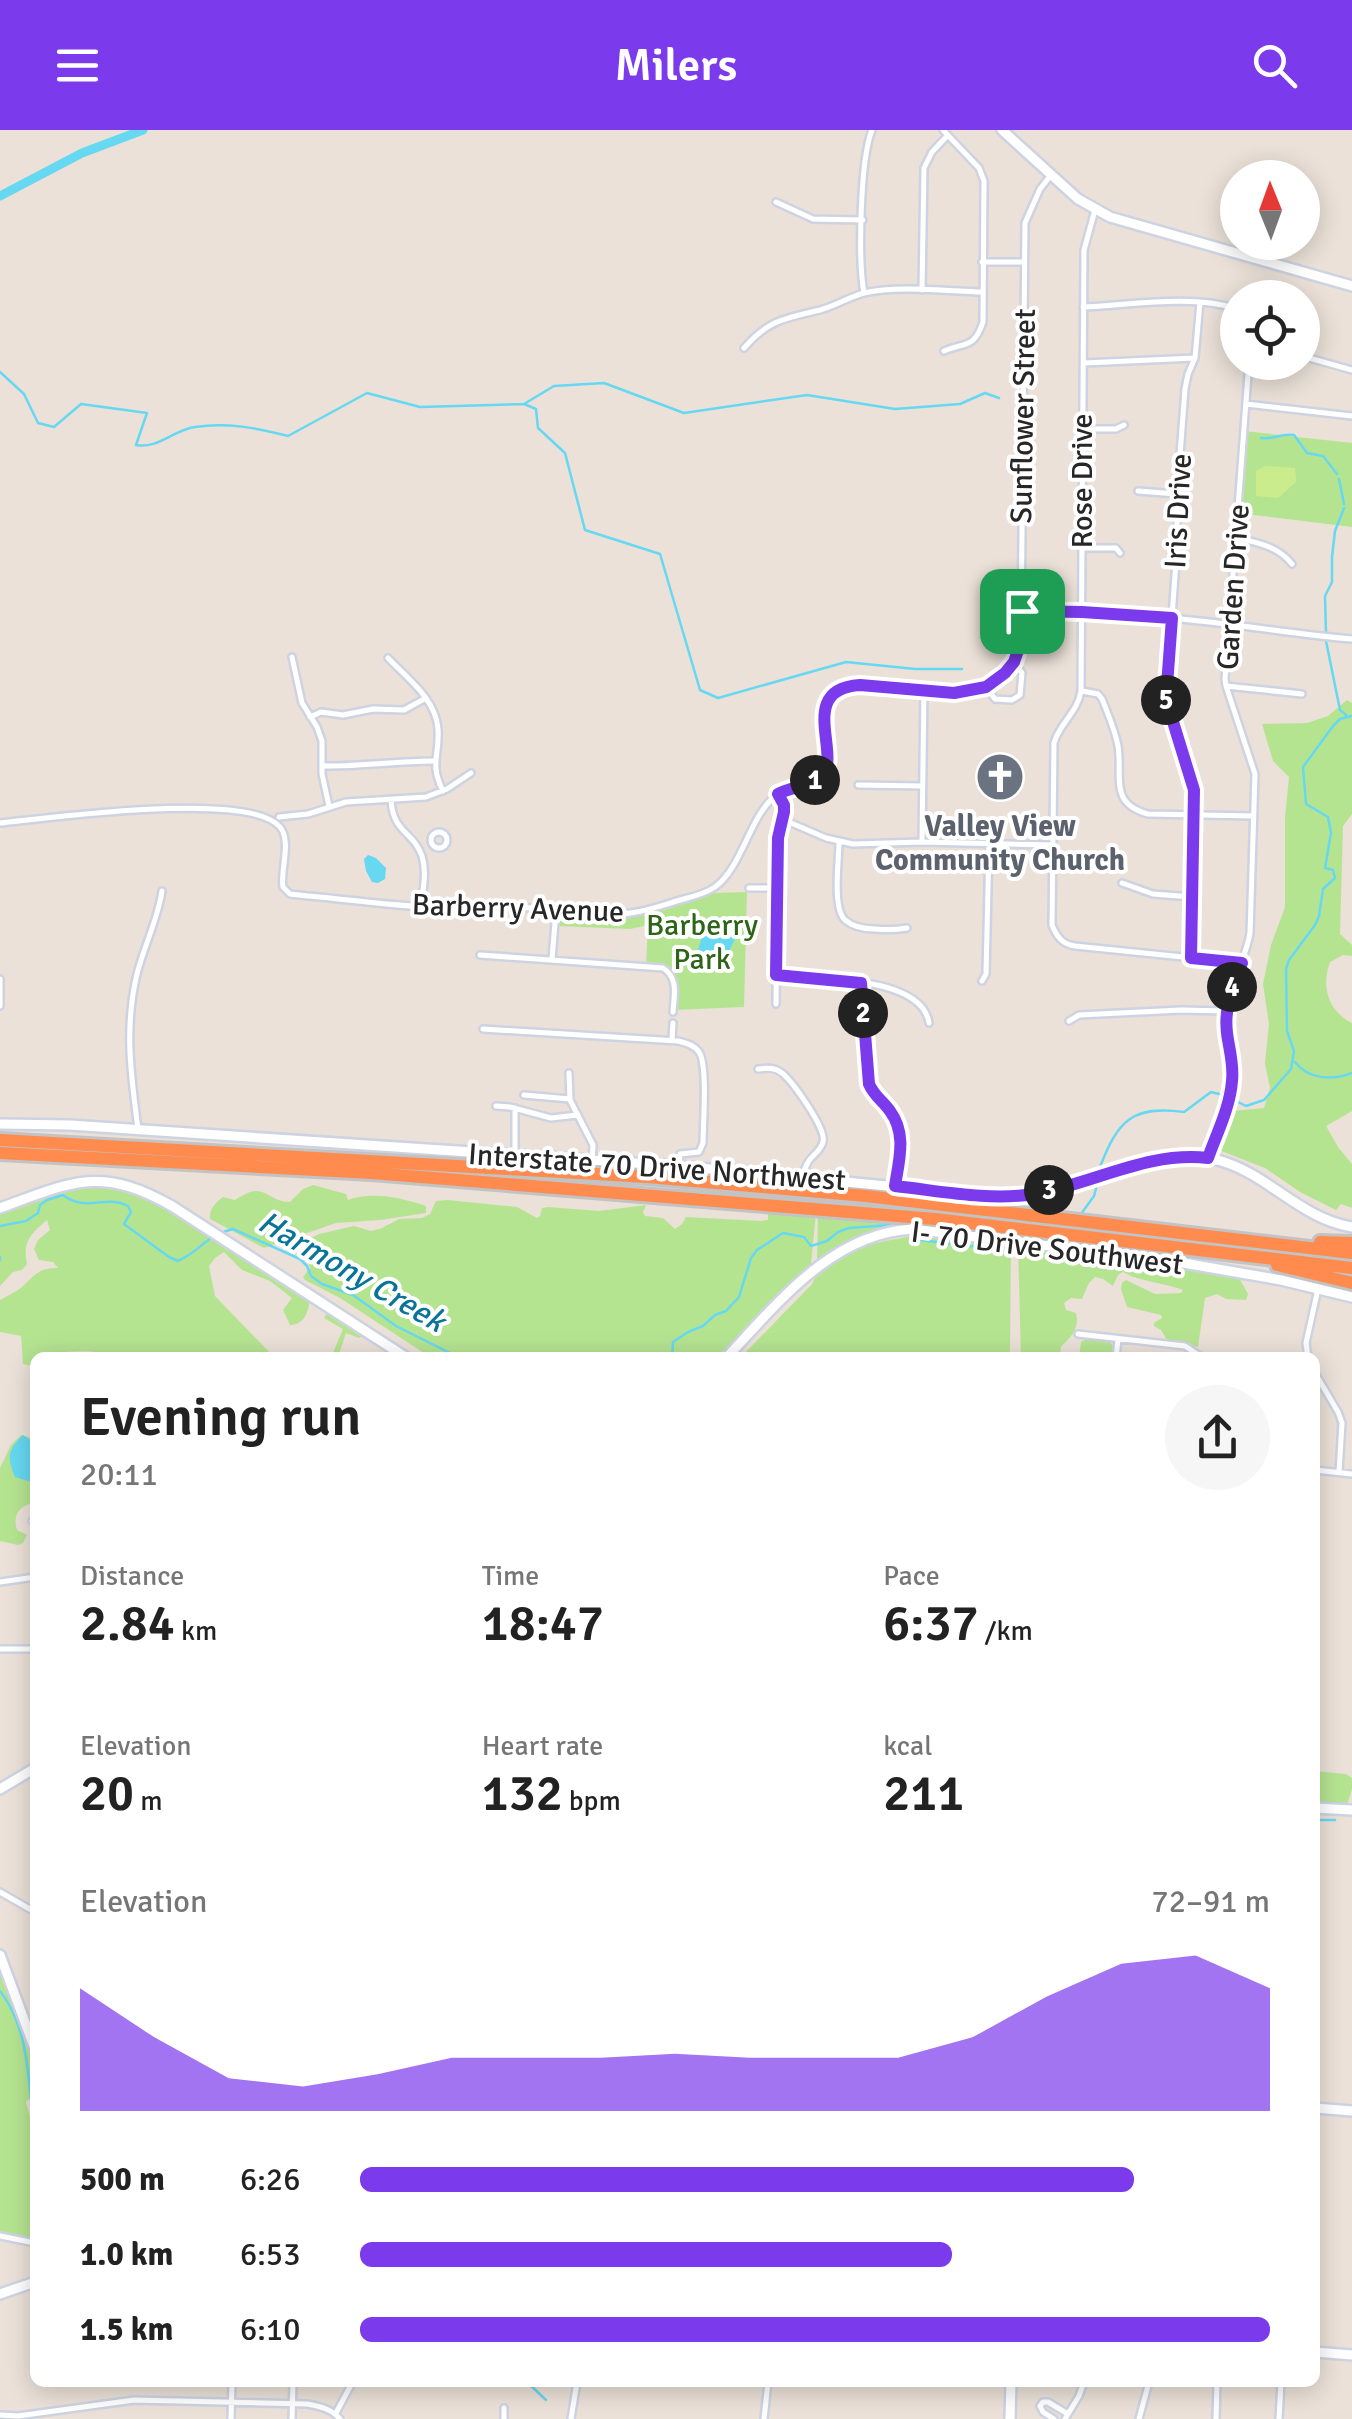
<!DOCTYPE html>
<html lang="en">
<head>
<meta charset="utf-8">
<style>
  :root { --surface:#fff; --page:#f6f6f6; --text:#222; --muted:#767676; --accent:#7c3aed }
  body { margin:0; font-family:Signika,sans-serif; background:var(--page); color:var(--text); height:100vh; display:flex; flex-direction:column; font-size:38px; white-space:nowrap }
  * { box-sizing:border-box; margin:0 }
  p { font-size:32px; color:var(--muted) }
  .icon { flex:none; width:55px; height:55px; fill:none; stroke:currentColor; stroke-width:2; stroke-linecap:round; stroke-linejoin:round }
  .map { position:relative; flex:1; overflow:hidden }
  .details { position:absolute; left:30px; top:1222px; width:1290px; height:1035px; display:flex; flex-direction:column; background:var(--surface); border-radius:15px; box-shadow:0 5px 25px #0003 }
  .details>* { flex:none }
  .needle { width:65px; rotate:359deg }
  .controls { position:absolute; left:1220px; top:30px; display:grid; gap:20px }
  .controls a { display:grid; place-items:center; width:100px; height:100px; border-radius:50%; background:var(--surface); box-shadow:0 5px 25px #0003; font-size:50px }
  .pin { position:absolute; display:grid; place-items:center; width:85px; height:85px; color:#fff; margin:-42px; border-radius:20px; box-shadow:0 5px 15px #0006 }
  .km { position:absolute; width:50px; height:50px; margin:-25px; border-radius:50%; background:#222; color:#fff; font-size:28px; line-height:50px; text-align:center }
  .round { display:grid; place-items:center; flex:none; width:105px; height:105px; border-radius:52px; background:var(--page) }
  .summary { display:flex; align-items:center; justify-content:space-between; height:170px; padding:0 50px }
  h1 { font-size:55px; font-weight:600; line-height:75px }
  .metrics { display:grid; grid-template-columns:repeat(3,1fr); gap:15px; height:170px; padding:10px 50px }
  .metrics div { display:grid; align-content:center }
  .metrics b { font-size:50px; font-weight:600 }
  .metrics small { font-size:28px; font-weight:400 }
  .metrics p { font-size:28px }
  .chart { height:280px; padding:20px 50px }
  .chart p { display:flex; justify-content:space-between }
  .chart svg { width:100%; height:180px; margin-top:10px; fill:var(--accent); opacity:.7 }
  ul { padding:0 50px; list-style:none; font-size:32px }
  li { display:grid; grid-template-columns:160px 120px 1fr; align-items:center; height:75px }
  li i { height:25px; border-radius:12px; background:var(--accent) }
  header { display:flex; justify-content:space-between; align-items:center; height:130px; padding:0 50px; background:var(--accent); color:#fff; font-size:45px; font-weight:600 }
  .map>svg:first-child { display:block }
</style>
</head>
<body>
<header><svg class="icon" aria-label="menu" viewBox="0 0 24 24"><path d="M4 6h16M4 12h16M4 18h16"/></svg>Milers<svg class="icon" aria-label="search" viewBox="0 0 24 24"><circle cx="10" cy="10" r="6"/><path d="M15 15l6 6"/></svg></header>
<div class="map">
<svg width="1352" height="2289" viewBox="0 0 1352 2289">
  <rect width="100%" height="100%" fill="#ebe1d8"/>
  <path fill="#b5e491" d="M1244,301L1352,313V397L1237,383Z
    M1347,570L1352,573V684L1343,696L1340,804L1352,815V826L1343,825L1330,832C1321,857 1328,881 1352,893V981L1326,996L1338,1017L1352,1034V1078L1341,1074L1336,1080L1300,1062L1265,1038L1219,1020V1009L1233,981L1264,978L1270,958L1265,933L1269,894L1263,854L1271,815L1285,777V688L1289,647L1273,631L1262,594L1307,593L1328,586Z
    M747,762L744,877L673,880L674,852L668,840L646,836L648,795L630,799L558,796L559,784L635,785L711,763Z
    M101,1054L120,1057L144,1065L310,1169C308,1183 305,1194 290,1195L283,1180L292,1168L270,1151L242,1140L224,1122L215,1128L209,1136L215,1166L274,1227L114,1228C98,1219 75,1221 57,1223L53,1227L35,1228V1237L23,1234L21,1206L0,1202V1170C7,1166 16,1162 22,1157C35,1145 38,1138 58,1138L53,1132L39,1130L34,1119L38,1110L50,1100L47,1090C31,1104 22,1111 27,1134L22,1140L13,1142L0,1156V1084C33,1070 65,1056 101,1054Z
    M313,1055L346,1064L348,1070C372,1061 402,1068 426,1076V1083L380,1090L336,1093L264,1118L210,1089C209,1079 215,1073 223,1067L235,1070C266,1049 264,1071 290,1072L303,1059Z
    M447,1070L517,1077L537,1088L540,1086L542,1078L548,1077L599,1081L646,1075L643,1082L645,1086L663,1088L675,1099L682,1094L686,1087L761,1091L768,1090V1080L816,1083L811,1134L717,1227H430L340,1168L305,1150L303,1147L310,1138L308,1131L283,1118L298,1114L319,1104L354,1096L371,1101L382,1098L399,1089L422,1088L430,1084L436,1071Z
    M818,1082L899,1092L901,1096L869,1103L817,1129Z
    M913,1106L1011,1115L1010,1227L740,1228L812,1154C827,1119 880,1112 913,1106Z
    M1018,1116L1152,1131L1238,1146L1248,1164L1246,1170L1226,1169L1217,1164L1205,1168L1198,1217L1167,1210L1161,1200L1154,1196V1193L1162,1188L1161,1185L1127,1177L1121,1159L1122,1153L1126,1150L1155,1164L1181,1163L1183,1160C1164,1153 1138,1151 1123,1142L1118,1145L1113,1156L1103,1149L1095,1147L1089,1153L1082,1169L1071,1168L1064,1173L1066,1180L1076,1183C1080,1198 1071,1207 1061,1217L1060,1227H1021Z
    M327,1183L362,1202V1206L359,1208L346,1203L338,1227L315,1228L322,1223H333L343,1199L324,1188Z
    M1086,1209L1109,1211L1113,1216L1112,1227H1079L1081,1212Z
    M21,1305L35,1309V1372C20,1376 12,1384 17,1400L27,1405L23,1413L18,1415L0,1411V1338L11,1315Z
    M1315,1641L1346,1644L1352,1648V1659L1347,1675L1315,1674Z
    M0,1836L35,1931V1963L26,1972L31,1990L35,1995V2110L0,2104Z"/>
  <path fill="#cbec8d" d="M1265,336L1295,338L1296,352L1278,368L1256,366V341Z"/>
  <path fill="#66d8f1" d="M368,725L376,728L386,738L385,749L378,753L372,752L366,741L364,729Z
    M721,789L735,796L736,807L727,825L713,827L703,833L697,830L696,825C704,807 699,798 721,789Z
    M23,1305L35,1313V1353L15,1347C7,1327 7,1321 23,1305Z"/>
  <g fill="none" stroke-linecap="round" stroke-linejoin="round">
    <path stroke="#66d8f1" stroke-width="2.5" d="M0,242L24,264L38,293L54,297L81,274L147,283L136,315C159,319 173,300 195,297C227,292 257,298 288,306L367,263L420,277L524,274L554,256L604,253L684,283L807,265L895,279L960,274L985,263L999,268
      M524,274L536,279L538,298L565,323L585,400L660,424L700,560L718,568L846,532L915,539H962
      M1261,308C1274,310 1280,303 1294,305L1307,323L1323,326L1337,344
      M1339,349L1344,374
      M1326,503L1325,466L1332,452V427L1335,401L1344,378
      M1326,511L1340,580L1346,585
      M1295,932C1308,949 1332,951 1352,943
      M1234,970L1246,976L1264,970L1291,939L1294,921L1287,901L1286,839L1289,830L1315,795L1319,786L1323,759L1335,748L1333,740L1325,738L1331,703L1328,687L1306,674L1303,637L1333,596L1340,589L1352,586
      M1100,1037C1118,990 1133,975 1184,982L1211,962L1219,964
      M1081,1084L1094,1066L1097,1055
      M0,1096L26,1091L38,1083L40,1075L47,1070L63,1065C86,1083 105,1064 128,1076L131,1082L124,1094L169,1127L178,1131C195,1123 197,1118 211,1108
      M220,1103L233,1099L300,1129L307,1136L311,1146L322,1154L353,1165L396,1196L460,1228
      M913,1109L966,1116L1014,1119
      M0,1127V1130
      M672,1228L673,1212L688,1202L703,1196L715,1185L726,1181L739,1167L751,1128L757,1120L783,1103L804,1107L811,1116L827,1111L838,1102L849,1098L890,1095
      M1315,1690H1335
      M0,1861C31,1900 28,1959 35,2006
      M527,2252L546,2270"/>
    <path stroke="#66d8f1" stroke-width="9" d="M0,66L82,23L143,0"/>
    <g stroke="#cdd3e1" stroke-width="10">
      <path id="street" d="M943,0L979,38L984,51L983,192C974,219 965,212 944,221
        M776,72L813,89L863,90
        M1095,80L1084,120L1081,561C1078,582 1059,594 1054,613L1052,795C1057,807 1062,814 1075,816L1242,833
        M982,132H1024
        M922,160L924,38L932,22L948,5
        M864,163C858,131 860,30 872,0
        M1083,177C1131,175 1192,164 1238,179
        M744,218C768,190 786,188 820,180C835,176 849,167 864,163C897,155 948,161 982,162
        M1302,226L1352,240
        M1084,233L1195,228
        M1246,274L1352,286
        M1083,299H1116L1124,295
        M1138,361L1177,364
        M1237,408C1258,413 1278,416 1292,434
        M1082,418H1116L1120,423
        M1022,481C1081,482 1140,484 1199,491C1250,496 1301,505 1352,509
        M292,527L302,573L317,597L322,611V644L329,676
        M388,528C407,548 436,569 438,599C440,625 429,633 443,661
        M1226,556L1302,564
        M987,558L995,569L1012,570L1020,565L1022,543L1014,532
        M1082,561L1098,564L1102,569C1108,584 1115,600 1118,616C1123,646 1108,673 1148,684L1254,686
        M310,587L321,582L343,585L373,579L404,580L426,568
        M322,636C359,637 395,631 433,631
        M858,655L923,656
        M391,670C393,703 413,701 422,726C427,742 423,760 421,776
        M279,687L308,684L346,672L426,667L447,659L471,643
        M782,689L826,708L853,714L922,712L1052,715
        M0,693C50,688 249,660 280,697C292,712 280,740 283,757L290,764L308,766C356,770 405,778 453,778C463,778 473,776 483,775C529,775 575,786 620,784C641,783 660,776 680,770C691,767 705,764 715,757C742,737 749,689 773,668C786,656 820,655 826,640C836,614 801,558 860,555C881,557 902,558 923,559C936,560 949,564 962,563C995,560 1020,535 1021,502L1025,93L1040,59L1051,45
        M431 710a8 8 0 1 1 16 0a8 8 0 1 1-16 0Z
        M922,711L924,559
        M839,712C839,730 832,778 845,790C853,797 865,799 875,799C886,800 896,800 907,798
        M1122,753L1153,764L1192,767
        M749,758H776
        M480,825L663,838C679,848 674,866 673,882
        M1191,827L1194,652L1166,569L1177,418V364L1185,259L1188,244L1195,228L1200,172
        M552,829L556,781
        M777,845C815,849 922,845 929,893
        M0,849V876
        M982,851L986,844L989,714
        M861,853L869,955C874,966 883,971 890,981C907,1004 899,1030 895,1056
        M776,874C777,819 775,764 778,709C779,692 788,680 778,664
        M1069,891L1079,885L1181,880L1226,881
        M483,899L678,911C686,913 694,915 699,922C708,935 703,995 703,1013L699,1022L680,1024L679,1036
        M672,910L673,893
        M758,939C767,938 775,937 782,943C792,951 827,999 823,1012C819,1026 807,1024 803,1046
        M569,943L570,970L593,1015L592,1031
        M524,965L570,969
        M496,976L510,977L551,988L578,985
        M138,999C131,945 124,898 137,844C144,816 158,789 162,761
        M515,1025V978
        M1208,1028C1218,999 1233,969 1232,938C1232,917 1225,898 1227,877C1230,851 1246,829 1250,803L1255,644L1226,556L1225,549L1249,232
        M1078,1204L1185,1216L1203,1228
        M1116,1228L1118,1209
        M1308,1228L1306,1213L1318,1159
        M1315,1243L1338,1282L1342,1293L1339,1342
        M1315,1340L1352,1344
        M32,1391L35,1392
        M0,1452L35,1447
        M0,1519H35
        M0,1762L35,1782
        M0,2106L35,2113
        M504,2278V2289
        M336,2283L351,2255
        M0,2285L18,2286L134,2270L307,2274C319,2276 332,2279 340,2289
        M231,2289L232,2252
        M292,2289L293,2252
        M571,2289L577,2252
        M764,2289L768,2252
        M1054,2289L1043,2282L1040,2276L1043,2272H1048L1068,2284
        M1065,2289L1079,2266L1084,2252
        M1139,2289L1149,2252
        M1216,2289L1217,2252
        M1279,2289L1281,2252"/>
    </g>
    <g stroke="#cdd3e1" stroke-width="14">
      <path id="secondary" d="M1002,0L1078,69L1110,87L1352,156
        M0,994L70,995L679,1036L1001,1067C1013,1066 1027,1065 1039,1063C1097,1050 1161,1014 1221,1031C1269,1045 1301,1089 1352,1097
        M0,1078C72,1052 100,1035 172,1076L407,1228
        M726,1228C778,1173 831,1104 912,1099L1172,1131L1281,1150L1352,1167
        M0,1659L35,1638
        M1315,1678L1352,1680
        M0,1825L35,1919
        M1315,1978L1352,1981
        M0,2164L35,2152
        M1315,2222L1352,2225
        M1010,2289L1011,2252"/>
    </g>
    <g stroke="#c3c3c3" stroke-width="18">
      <path id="highway" d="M0,1010L648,1047L866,1066L1352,1123
        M0,1023L372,1043L935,1089L1352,1138
        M1320,1112L1352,1113
        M1277,1135L1352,1153"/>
    </g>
    <use href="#street" stroke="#fff" stroke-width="5"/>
    <use href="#secondary" stroke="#fff" stroke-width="9"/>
    <use href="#highway" stroke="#ff8b4e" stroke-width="12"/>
  </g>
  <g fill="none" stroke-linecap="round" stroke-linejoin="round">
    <g stroke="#fff" stroke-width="20">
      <path id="route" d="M1022,481L1082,482L1172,488L1166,569L1194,660L1191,828L1242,833C1232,857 1224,877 1227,903C1229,919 1234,934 1232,951C1230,977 1217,1003 1208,1028C1147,1021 1093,1054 1034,1064C989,1071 941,1061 895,1056C899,1030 907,1004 890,981C883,971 874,966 869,954L861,853L776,845L778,708L784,682V675L778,664C790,657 812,656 822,645C842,625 796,559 860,555L954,563L986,557L1005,543L1014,532L1021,512Z"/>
    </g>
    <use href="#route" stroke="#7c3aed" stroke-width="12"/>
  </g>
  <defs>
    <g id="church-disc" transform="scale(2.5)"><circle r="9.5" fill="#6b7280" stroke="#fff"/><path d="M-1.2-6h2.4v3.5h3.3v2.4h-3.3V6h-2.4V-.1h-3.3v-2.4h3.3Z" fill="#fff"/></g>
  </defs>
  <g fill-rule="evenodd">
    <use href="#church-disc" x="1000" y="647"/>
  </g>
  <g text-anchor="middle" stroke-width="8" stroke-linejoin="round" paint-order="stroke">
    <g font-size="30" fill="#272727" stroke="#fff">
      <text transform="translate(1023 286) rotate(-89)" y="10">Sunflower Street</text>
      <text transform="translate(1082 351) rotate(-90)" y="10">Rose Drive</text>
      <text transform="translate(1178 381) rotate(-87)" y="10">Iris Drive</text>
      <text transform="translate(1233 457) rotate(-86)" y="10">Garden Drive</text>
      <text transform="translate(518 778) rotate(2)" y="10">Barberry Avenue</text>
      <text transform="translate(657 1037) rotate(4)" y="10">Interstate 70 Drive Northwest</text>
      <text transform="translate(1047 1118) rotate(7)" y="10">I- 70 Drive Southwest</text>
    </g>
    <g font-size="30" font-weight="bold" fill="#5b616d" stroke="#fff">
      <text x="1000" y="706">Valley View<tspan x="1000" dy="34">Community Church</tspan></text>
    </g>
    <g font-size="30" fill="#2e6417" stroke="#fff">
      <text x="702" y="805">Barberry<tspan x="702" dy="34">Park</tspan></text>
    </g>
    <g font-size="32" font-style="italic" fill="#097499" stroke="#fff">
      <text transform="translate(352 1141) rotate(30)" y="11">Harmony Creek</text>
    </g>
  </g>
</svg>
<div class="controls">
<a><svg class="needle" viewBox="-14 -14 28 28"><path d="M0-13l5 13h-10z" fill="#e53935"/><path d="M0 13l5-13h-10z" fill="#767676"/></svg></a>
<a><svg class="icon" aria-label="locate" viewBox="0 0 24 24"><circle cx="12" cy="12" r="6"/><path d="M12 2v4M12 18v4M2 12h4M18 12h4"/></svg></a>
</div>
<div class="pin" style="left:1022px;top:481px;background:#1e9e55"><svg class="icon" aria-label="arrive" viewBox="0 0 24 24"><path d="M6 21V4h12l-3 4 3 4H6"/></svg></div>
<b class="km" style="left:815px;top:650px">1</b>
<b class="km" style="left:863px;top:883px">2</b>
<b class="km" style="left:1049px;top:1060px">3</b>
<b class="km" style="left:1232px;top:857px">4</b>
<b class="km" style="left:1166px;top:570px">5</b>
<section class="details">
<div class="summary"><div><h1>Evening run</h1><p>20:11</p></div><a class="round"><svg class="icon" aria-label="share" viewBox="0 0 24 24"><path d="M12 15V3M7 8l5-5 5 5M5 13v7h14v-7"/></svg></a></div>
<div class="metrics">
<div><p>Distance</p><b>2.84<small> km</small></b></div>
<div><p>Time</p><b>18:47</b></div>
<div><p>Pace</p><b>6:37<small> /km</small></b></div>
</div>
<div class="metrics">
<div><p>Elevation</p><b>20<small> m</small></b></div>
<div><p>Heart rate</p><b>132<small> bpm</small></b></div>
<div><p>kcal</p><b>211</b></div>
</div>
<div class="chart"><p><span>Elevation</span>72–91 m</p>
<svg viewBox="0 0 160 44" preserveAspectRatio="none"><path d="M0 44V14L10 26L20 36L30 38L40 35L50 31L60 31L70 31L80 30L90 31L100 31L110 31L120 26L130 16L140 8L150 6L160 14V44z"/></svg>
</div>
<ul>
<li><b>500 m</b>6:26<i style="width:85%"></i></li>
<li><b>1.0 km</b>6:53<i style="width:65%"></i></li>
<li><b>1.5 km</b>6:10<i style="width:100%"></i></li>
</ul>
</section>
</div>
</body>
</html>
